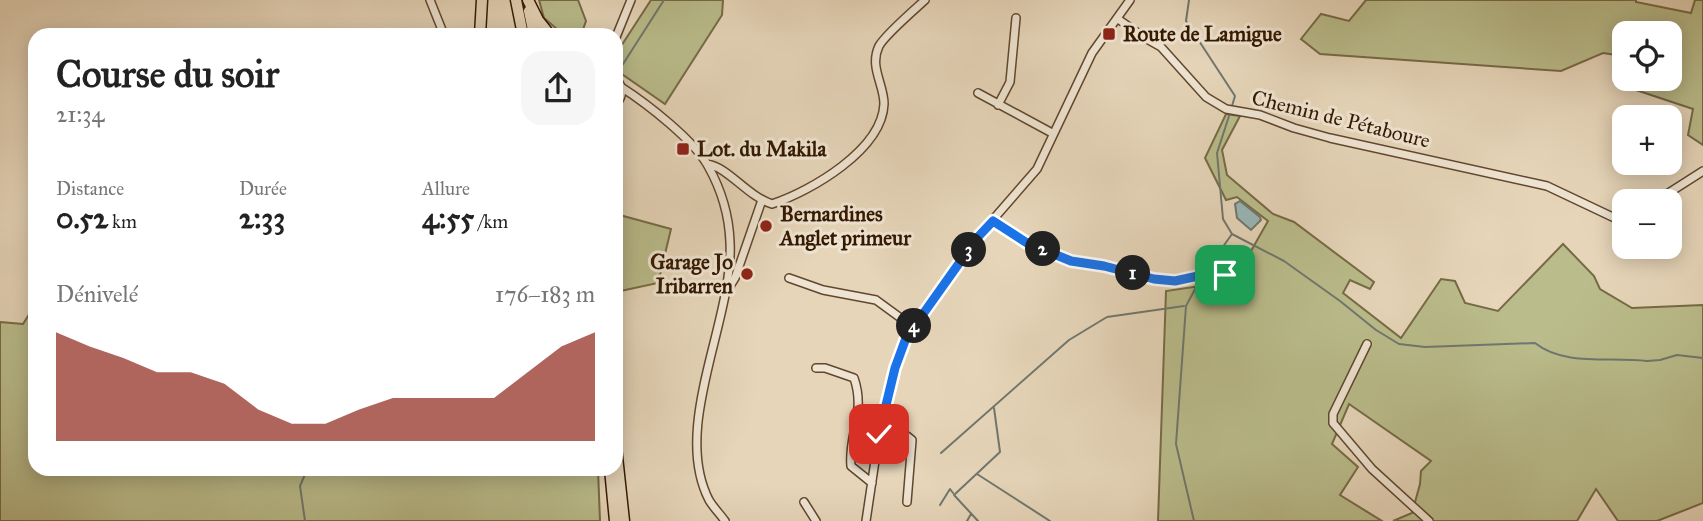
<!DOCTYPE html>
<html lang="fr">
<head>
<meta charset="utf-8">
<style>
  :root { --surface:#fff; --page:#f6f6f6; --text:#222; --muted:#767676; --accent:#8f2418 }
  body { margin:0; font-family:"IM FELL Great Primer",serif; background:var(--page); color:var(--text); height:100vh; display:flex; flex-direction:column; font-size:26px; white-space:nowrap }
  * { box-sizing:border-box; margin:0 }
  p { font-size:23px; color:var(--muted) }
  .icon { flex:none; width:38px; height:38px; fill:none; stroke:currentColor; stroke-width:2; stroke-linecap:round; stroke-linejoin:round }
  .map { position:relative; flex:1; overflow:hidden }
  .side { position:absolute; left:28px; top:28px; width:595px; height:448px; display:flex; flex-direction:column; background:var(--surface); border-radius:21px; box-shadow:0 4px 18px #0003 }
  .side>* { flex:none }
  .buttons { position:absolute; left:1612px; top:21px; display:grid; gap:14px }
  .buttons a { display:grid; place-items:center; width:70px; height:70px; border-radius:14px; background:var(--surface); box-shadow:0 4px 18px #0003; font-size:35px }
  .pin { position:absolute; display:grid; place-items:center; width:60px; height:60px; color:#fff; margin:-30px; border-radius:14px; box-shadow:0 4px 10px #0006 }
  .km { position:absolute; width:35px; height:35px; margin:-18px; border-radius:50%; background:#222; color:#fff; font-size:19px; line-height:35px; text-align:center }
  .round { display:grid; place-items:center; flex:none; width:74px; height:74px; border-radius:21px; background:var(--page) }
  .head { display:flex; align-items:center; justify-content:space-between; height:119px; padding:0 28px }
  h1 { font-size:38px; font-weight:700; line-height:52px }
  .metrics { display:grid; grid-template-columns:repeat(3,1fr); gap:10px; height:119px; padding:7px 28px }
  .metrics div { display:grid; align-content:center }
  .metrics b { font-size:30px; font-weight:700 }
  .metrics small { font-size:19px; font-weight:400 }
  .metrics p { font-size:19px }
  .chart { height:196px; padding:14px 28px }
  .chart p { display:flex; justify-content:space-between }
  .chart svg { width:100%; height:126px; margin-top:7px; fill:var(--accent); opacity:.7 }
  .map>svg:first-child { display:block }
</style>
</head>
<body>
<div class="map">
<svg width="1703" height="521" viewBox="0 0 1703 521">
  <rect width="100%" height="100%" fill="#e6d5b9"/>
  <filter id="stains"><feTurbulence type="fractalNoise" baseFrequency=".00286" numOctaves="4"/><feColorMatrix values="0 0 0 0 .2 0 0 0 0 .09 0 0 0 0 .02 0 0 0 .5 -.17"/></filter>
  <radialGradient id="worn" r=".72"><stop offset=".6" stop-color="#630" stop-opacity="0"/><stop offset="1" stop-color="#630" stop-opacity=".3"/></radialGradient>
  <path fill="#babc8b" stroke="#766a46" stroke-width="2" fill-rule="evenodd" d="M539,0H578L586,21L581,35H564L544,18Z
    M651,0H723L722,15L665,104L616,70V54Z
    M1366,0H1636V2L1691,13L1695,0H1703V145L1688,135L1693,109L1618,84L1623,56L1603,53L1561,71L1320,54L1301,39L1321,14L1349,21ZM1624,33H1670V79H1624Z
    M1226,114L1240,116L1222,150L1227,175L1273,214L1294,222L1374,282L1370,289L1350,280L1343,293L1401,338L1441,279L1455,281L1465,303L1498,311L1563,244L1594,276L1600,289L1632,308L1703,305V503L1657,521H1618L1596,489L1577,521H1393L1412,513L1420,484L1421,471L1431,461L1349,404L1332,444L1358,467L1340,495L1382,521H1158L1166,291L1234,281L1268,221L1237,197L1226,200L1205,158Z
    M616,214L671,229L658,283L616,292Z
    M35,305V469H598L600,521H0V322L23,324Z"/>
  <path fill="#98b7b7" stroke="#70776e" stroke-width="2" d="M1240,201L1260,217L1261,220L1251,230L1237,218L1235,204Z"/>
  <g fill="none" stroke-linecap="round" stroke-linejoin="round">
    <path stroke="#70776e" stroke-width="2" d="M1189,0L1186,21L1235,96L1232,106
      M616,75L664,0
      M1230,113L1217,153L1223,219L1232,234L1284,261L1340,301L1376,330L1399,344L1425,347L1535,343C1565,367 1612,356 1647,361L1660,360L1677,355L1703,358
      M1205,272L1232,234
      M941,453L1069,340L1107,317L1184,306
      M977,474L1050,521
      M940,505L950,489L953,493
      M305,521L300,486L306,472H335L339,469
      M967,521L971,514
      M978,521L954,495L1000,452L994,408
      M1194,521L1176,444L1186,306L1200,280"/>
    <g stroke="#60472e" stroke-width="10">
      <path id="minor" d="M430,0L444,35
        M1118,19L1145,38L1161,47L1206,97L1226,109L1260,115L1294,128L1330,138L1547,186L1621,221H1624
        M616,37L631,0
        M616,79C624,87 623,97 616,104
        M621,87C646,103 694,140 708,166C721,189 729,216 730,242C734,320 671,426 709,500C713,507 720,514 725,521
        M978,93L1052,133
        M998,105L1010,82L1016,18
        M707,164C728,167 747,196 772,204C811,191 882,150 884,104C884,84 869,67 879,46C885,35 914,10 925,0
        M1656,201L1703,171
        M993,221L1027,243L1071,261L1104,266L1154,279L1175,281L1198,276L1225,275
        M789,278L823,290L876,300L913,327
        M727,291L735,278L762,200
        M1367,344L1333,414V423L1372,469L1429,521
        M816,368H825L854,378C866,413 848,434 851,466L872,483
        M876,457L895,435L907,436L912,440L907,502
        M804,502L816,521
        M866,521L879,434L895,368L906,338L977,238L1037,169L1092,53L1130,0"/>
    </g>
    <g stroke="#331800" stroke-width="13">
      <path id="highway" d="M516,0L523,35
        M528,0L538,20L550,35
        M529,11L534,35
        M480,35L482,0
        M616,447L624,521
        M610,469L615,521"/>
    </g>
    <use href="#minor" stroke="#efe4d2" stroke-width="7"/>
    <use href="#highway" stroke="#e6d5b9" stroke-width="10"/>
  </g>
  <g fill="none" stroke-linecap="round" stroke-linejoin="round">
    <g stroke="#fff" stroke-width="14">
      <path id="route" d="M879,434L895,368L906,338L977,238L993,221L1027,243L1071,261L1104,266L1154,279L1175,281L1198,276L1225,275"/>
    </g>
    <use href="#route" stroke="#1a73e8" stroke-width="9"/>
  </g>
  <g fill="#8f2418" stroke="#efe4d2" stroke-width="2.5">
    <rect x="1102" y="27" width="14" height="14" rx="3.5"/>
    <rect x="676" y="142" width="14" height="14" rx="3.5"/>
    <circle cx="766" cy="226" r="7"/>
    <circle cx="747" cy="274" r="7"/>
  </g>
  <g text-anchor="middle" stroke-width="6" stroke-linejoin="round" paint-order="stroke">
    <g font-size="21" font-weight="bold" fill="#331800" stroke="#efe4d2" text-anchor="start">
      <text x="1123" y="41">Route de Lamigue</text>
      <text x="697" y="156">Lot. du Makila</text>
      <text x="780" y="221">Bernardines<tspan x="780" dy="24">Anglet primeur</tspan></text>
      <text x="733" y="269" text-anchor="end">Garage Jo<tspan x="733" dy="24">Iribarren</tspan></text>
    </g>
    <g font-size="21" fill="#331800" stroke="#efe4d2">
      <text transform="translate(1341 119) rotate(14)" y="7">Chemin de Pétaboure</text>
    </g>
  </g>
  <rect width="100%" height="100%" filter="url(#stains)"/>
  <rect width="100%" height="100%" fill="url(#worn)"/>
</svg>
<div class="buttons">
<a><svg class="icon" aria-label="locate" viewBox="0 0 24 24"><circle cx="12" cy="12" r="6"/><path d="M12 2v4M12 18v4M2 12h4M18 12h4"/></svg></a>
<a>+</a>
<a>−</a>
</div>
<div class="pin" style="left:1225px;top:275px;background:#1e9e55"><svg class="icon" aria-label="arrive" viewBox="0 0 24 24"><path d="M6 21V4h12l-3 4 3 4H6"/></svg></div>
<div class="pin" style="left:879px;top:434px;background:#d93025"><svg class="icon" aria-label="check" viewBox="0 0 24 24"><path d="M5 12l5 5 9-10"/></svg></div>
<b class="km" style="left:1133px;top:273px">1</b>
<b class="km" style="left:1043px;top:249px">2</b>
<b class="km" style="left:969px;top:250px">3</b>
<b class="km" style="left:914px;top:326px">4</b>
<section class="side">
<div class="head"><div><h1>Course du soir</h1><p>21:34</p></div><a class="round"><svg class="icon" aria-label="share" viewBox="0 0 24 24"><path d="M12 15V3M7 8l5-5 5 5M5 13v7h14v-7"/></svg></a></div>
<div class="metrics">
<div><p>Distance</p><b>0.52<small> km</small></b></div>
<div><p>Durée</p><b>2:33</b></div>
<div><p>Allure</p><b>4:55<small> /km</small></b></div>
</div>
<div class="chart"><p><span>Dénivelé</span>176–183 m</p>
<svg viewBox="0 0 160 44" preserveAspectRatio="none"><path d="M0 44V6L10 11L20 15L30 20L40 20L50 24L60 33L70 38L80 38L90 33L100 29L110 29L120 29L130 29L140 20L150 11L160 6V44z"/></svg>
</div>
</section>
</div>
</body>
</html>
